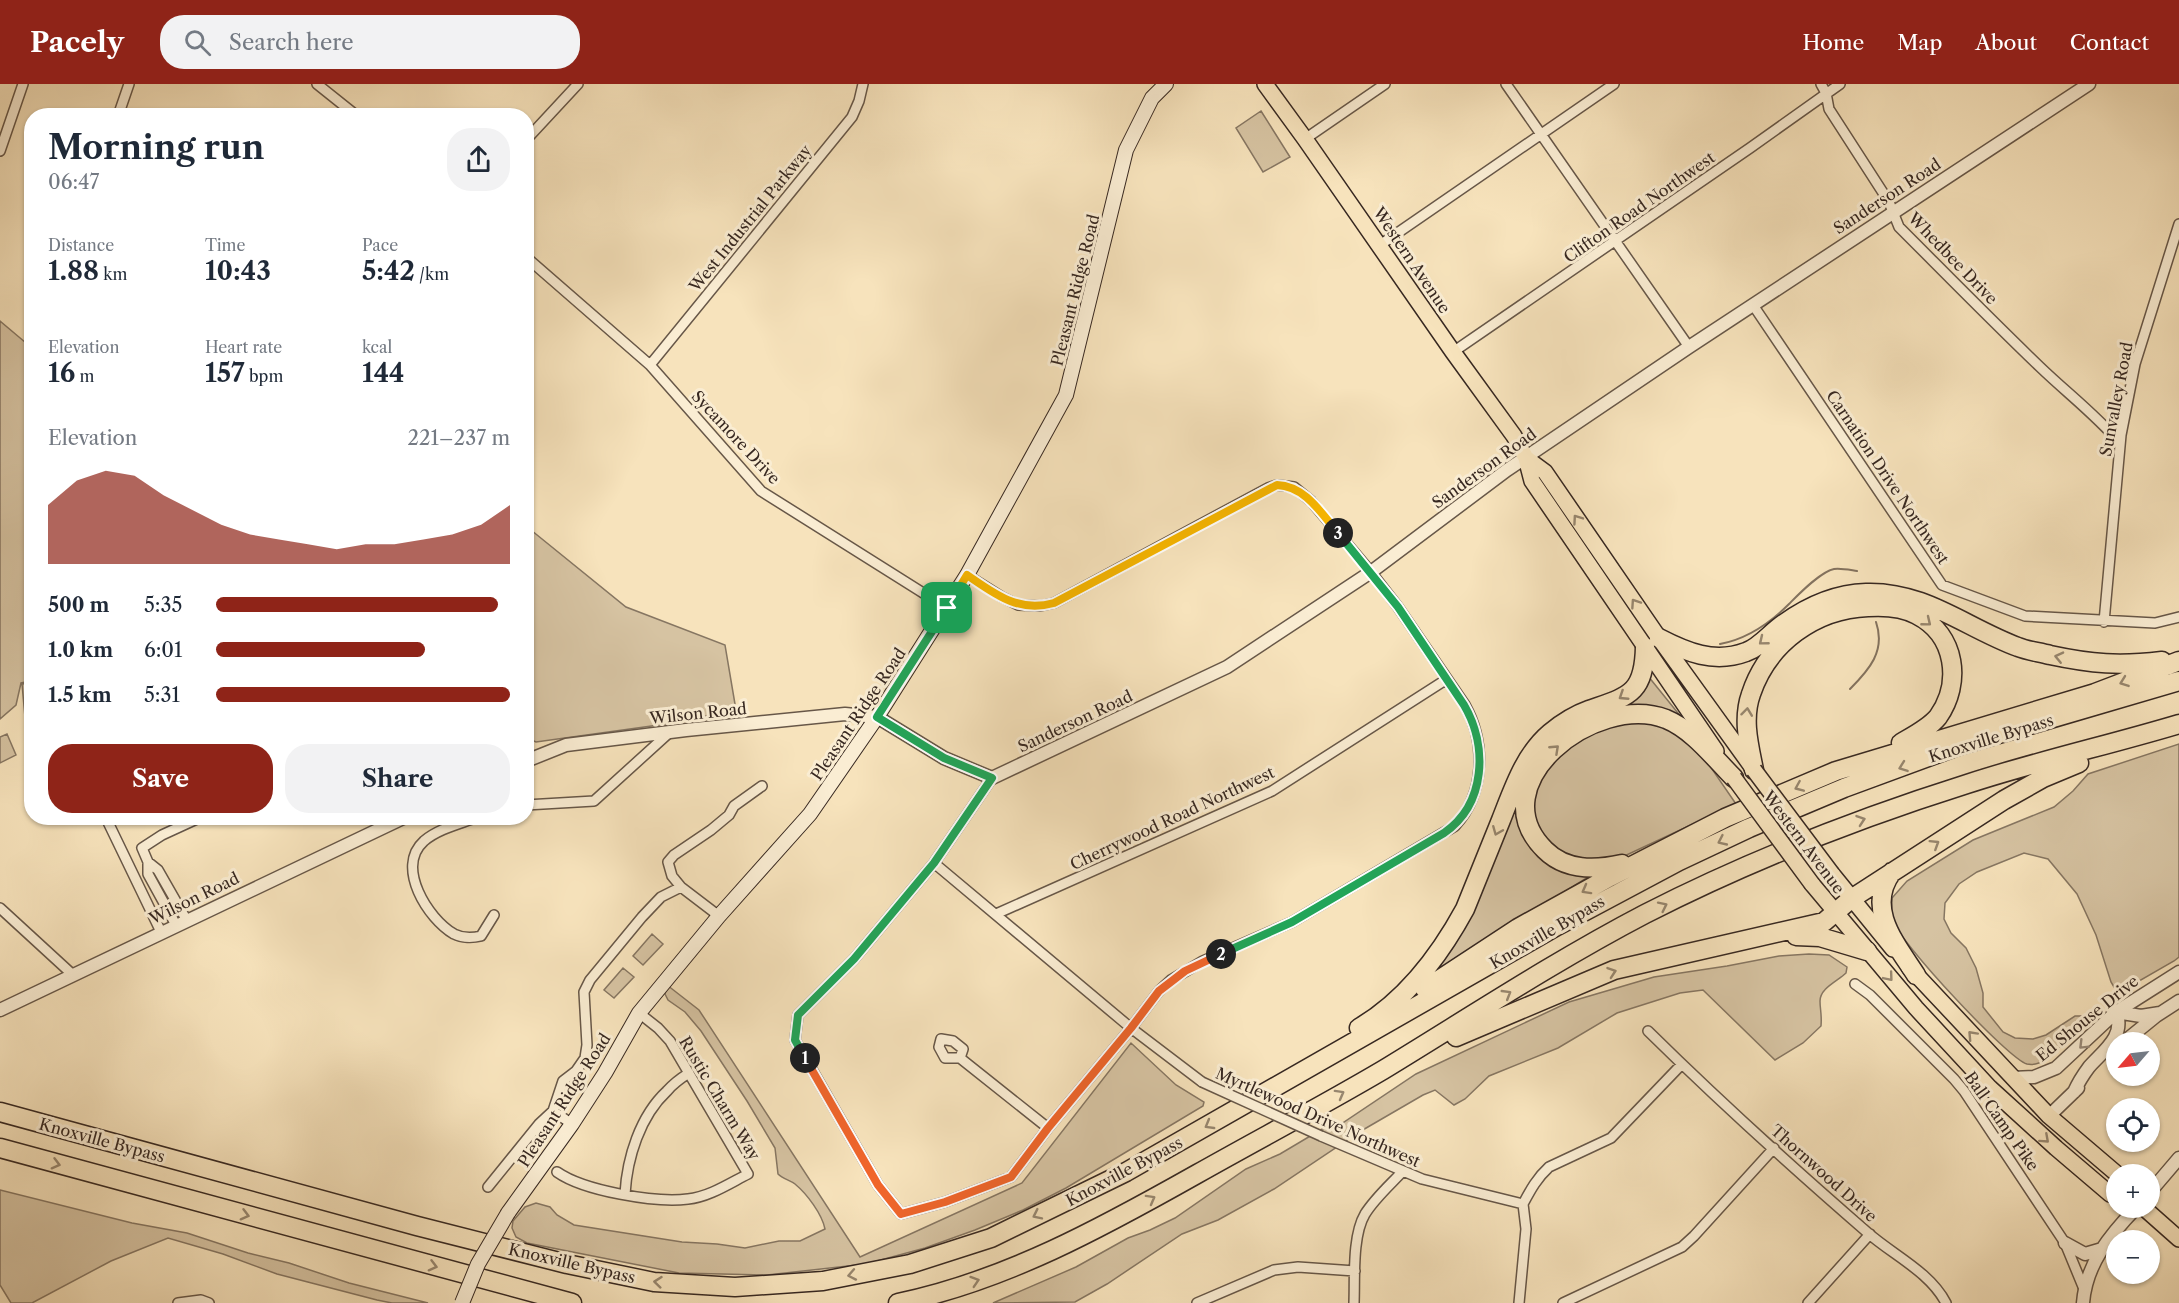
<!DOCTYPE html>
<html lang="en">
<head>
<meta charset="utf-8">
<style>
  :root { --surface:#fff; --page:#f2f2f3; --text:#1f2937; --muted:#747a83; --accent:#8f2418 }
  body { margin:0; font-family:"Libre Caslon Text",serif; background:var(--page); color:var(--text); height:100vh; display:flex; flex-direction:column; font-size:22px; white-space:nowrap }
  * { box-sizing:border-box; margin:0 }
  p { font-size:20px; color:var(--muted) }
  .icon { flex:none; width:33px; height:33px; fill:none; stroke:currentColor; stroke-width:2; stroke-linecap:round; stroke-linejoin:round }
  .map { position:relative; flex:1; overflow:hidden }
  .panel { position:absolute; left:24px; top:24px; width:510px; height:717px; display:flex; flex-direction:column; background:var(--surface); border-radius:24px; box-shadow:0 2px 4px #0004 }
  .panel>* { flex:none }
  .needle { width:39px; rotate:242deg }
  .tools { position:absolute; left:2106px; top:948px; display:grid; gap:12px }
  .tools a { display:grid; place-items:center; width:54px; height:54px; border-radius:50%; background:var(--surface); box-shadow:0 2px 4px #0004; font-size:30px }
  .pin { position:absolute; display:grid; place-items:center; width:51px; height:51px; color:#fff; margin:-26px; border-radius:12px; box-shadow:0 3px 9px #0006 }
  .km { position:absolute; width:30px; height:30px; margin:-15px; border-radius:50%; background:#222; color:#fff; font-size:16px; line-height:30px; text-align:center }
  .round { display:grid; place-items:center; flex:none; width:63px; height:63px; border-radius:24px; background:var(--page) }
  .head { display:flex; align-items:center; justify-content:space-between; height:102px; padding:0 24px }
  h1 { font-size:33px; font-weight:800; line-height:45px }
  .figures { display:grid; grid-template-columns:repeat(3,1fr); gap:9px; height:102px; padding:6px 24px }
  .figures div { display:grid; align-content:center }
  .figures b { font-size:26px; font-weight:800 }
  .figures small { font-size:16px; font-weight:400 }
  .figures p { font-size:16px }
  .chart { height:168px; padding:12px 24px }
  .chart p { display:flex; justify-content:space-between }
  .chart svg { width:100%; height:108px; margin-top:6px; fill:var(--accent); opacity:.7 }
  .cta { display:flex; gap:12px; margin-top:auto; padding:12px 24px }
  .cta a { flex:1; height:69px; border-radius:24px; background:var(--accent); color:#fff; font-size:24px; font-weight:800; line-height:69px; text-align:center }
  .cta a+a { background:var(--page); color:var(--text) }
  ul { padding:0 24px; list-style:none; font-size:20px }
  li { display:grid; grid-template-columns:96px 72px 1fr; align-items:center; height:45px }
  li i { height:15px; border-radius:8px; background:var(--accent) }
  header { display:flex; align-items:center; gap:36px; box-sizing:border-box; height:84px; padding:0 30px; background:var(--accent); color:#fff }
  header strong { font-size:28px }
  nav { display:flex; gap:33px; margin-inline-start:auto; font-size:21px }
  .search { width:420px; height:54px; background:var(--page); display:flex; align-items:center; gap:15px; box-sizing:border-box; padding:0 21px; border-radius:24px; color:var(--muted); font-size:22px }
  .map>svg:first-child { display:block }
</style>
</head>
<body>
<header>
<strong>Pacely</strong>
<div class="search"><svg class="icon" aria-label="search" viewBox="0 0 24 24"><circle cx="10" cy="10" r="6"/><path d="M15 15l6 6"/></svg>Search here</div>
<nav><a>Home</a><a>Map</a><a>About</a><a>Contact</a></nav>
</header>
<div class="map">
<svg width="2179" height="1219" viewBox="0 0 2179 1219">
  <rect width="100%" height="100%" fill="#f7e3bc"/>
  <filter id="stains"><feTurbulence type="fractalNoise" baseFrequency=".00333" numOctaves="4"/><feColorMatrix values="0 0 0 0 .2 0 0 0 0 .09 0 0 0 0 .02 0 0 0 .5 -.17"/></filter>
  <radialGradient id="worn" r=".72"><stop offset=".6" stop-color="#630" stop-opacity="0"/><stop offset="1" stop-color="#630" stop-opacity=".3"/></radialGradient>
  <path fill="#d6c3a2" stroke="#867662" stroke-width="1.5" d="M1261,27L1290,73L1263,88L1236,44Z
    M0,237L32,264L31,597L21,599L16,621L0,635Z
    M526,442L626,523L725,561L736,626L673,639L536,658L527,654Z
    M1648,592L1686,639C1675,634 1664,628 1652,626C1538,611 1454,770 1593,790L1484,858L1417,903L1448,863L1469,827L1526,690C1537,669 1551,653 1573,640C1600,624 1634,625 1648,592Z
    M31,599V644H26L22,600Z
    M1654,638L1682,651L1701,669L1736,720L1618,775L1595,778L1562,771L1541,753L1532,722L1538,699L1564,664L1606,641Z
    M7,650L16,671L0,679V653Z
    M2179,660V873L2174,877L2127,904L2114,903L2111,898L2096,851L2077,810L2048,775L2024,769L1977,788L1959,800L1945,819L1944,835L1951,849L1966,864L1976,884L1983,909V923L2003,948L2015,954L2033,955L2046,951L2075,932H2082C2080,944 2070,952 2062,961C2054,970 2040,983 2027,980C2008,975 1898,856 1893,837C1891,830 1892,821 1892,814L1907,797L1973,756L2054,723L2073,707L2088,690Z
    M652,850L663,860L643,881L633,872Z
    M1809,870L1829,871L1847,883L1846,889C1838,897 1820,904 1820,917C1820,925 1822,931 1821,942L1803,959L1775,976L1703,906L1680,909L1617,929L1558,964L1489,992L1465,1015L1454,1021L1435,1006L1423,1011L1361,1047L1274,1105L1218,1136L1182,1150L1107,1200L1075,1218L993,1219L1076,1183L1128,1154L1150,1146L1175,1134L1246,1085L1280,1070L1322,1045L1341,1040L1416,990L1569,918L1654,893L1727,882L1779,872Z
    M623,884L634,893L614,914L604,906Z
    M667,901L699,926L860,1173L1022,1099L1131,959L1176,1001L1204,1018L1203,1022L1066,1104L1023,1126L975,1146L925,1164L866,1180L767,1191L679,1189L527,1159L516,1153L512,1144L513,1137L525,1123L536,1119L550,1123L557,1131L574,1141L682,1158L717,1160L745,1164L779,1157H800L825,1145C822,1130 807,1110 795,1100C790,1096 783,1095 778,1090L775,1064L747,1017L701,947L685,928L668,916L665,910Z
    M0,1106L132,1139L187,1149L248,1169L289,1179L349,1199L428,1219H392L377,1216L277,1190L223,1170L168,1154L111,1177L32,1219H11L0,1201Z"/>
  <g fill="none" stroke-linecap="round" stroke-linejoin="round">
    <path stroke="#83725e" stroke-width="2" d="M1720,560C1747,555 1770,539 1789,520C1799,510 1820,488 1834,485C1841,484 1850,486 1857,487
      M1850,605C1869,586 1886,567 1876,538"/>
    <g stroke="#675748" stroke-width="12">
      <path id="minor" d="M317,0L357,32
        M1506,0L1689,263
        M1821,0L1826,9L1829,25L1889,118L1899,143C1946,190 1992,237 2040,283C2067,309 2096,331 2120,359
        M118,32L129,0
        M1305,55L1385,0
        M526,56L578,0
        M0,67L23,0
        M1380,161L1614,0
        M526,173L650,281L761,407L947,524
        M1753,221L1942,501L2025,532L2155,539L2179,533
        M1453,268L1750,64L1840,0
        M650,281L852,33L859,17L863,0
        M967,491L1002,513L1018,521L1040,522L1054,519L1268,404L1277,401L1294,403L1311,417L1371,488L1398,523L1465,621C1486,659 1485,709 1455,742L1292,838L1203,877L1171,896L1159,907L1131,944L1048,1044L1011,1093L945,1118L901,1130L878,1101L795,956L798,931L854,875L934,779L992,694
        M2104,538L2121,351L2135,280L2179,140
        M526,721L594,717L670,648
        M106,734L161,848
        M475,734C459,740 438,745 424,757C395,783 428,835 454,850C462,854 473,854 481,852L494,831
        M148,778V790L176,841
        M934,779L1131,944L1202,998
        M0,824L73,891
        M996,830L1272,707L1447,595
        M719,832L681,803L672,792L668,778L674,771L711,746L729,731L734,722L762,702
        M186,835L158,786L148,778L142,764L162,751L199,734
        M1855,900L1870,911L1954,995L1964,1007L2065,1159L2084,1205
        M1648,947C1719,1017 1793,1084 1868,1149C1893,1171 1930,1188 1946,1219
        M960,974L963,965L953,957L941,955L939,963L945,974H960L1048,1044
        M553,1027L572,1040
        M1321,1052L1422,1095L1523,1120
        M557,1088C584,1107 655,1119 688,1115C709,1113 730,1099 748,1090L670,957L658,944L639,929
        M488,1103L539,1040L553,1027L563,997L576,987L585,974L587,961L584,908L590,896L642,833L661,813L681,803
        M625,1110C627,1074 640,1032 667,1007C673,1000 681,994 689,989
        M1523,1120C1531,1105 1537,1094 1549,1083L1611,1054L1682,980
        M178,1219L201,1216L209,1219
        M1197,1219L1274,1186L1298,1183L1355,1187
        M1354,1219C1355,1194 1352,1152 1365,1130C1375,1114 1390,1101 1403,1087
        M1519,1219L1526,1145L1523,1120
        M1563,1219L1682,1163L1694,1152L1774,1064
        M1808,1219L1870,1150"/>
    </g>
    <g stroke="#675748" stroke-width="15">
      <path id="tertiary" d="M526,677L566,661L686,646L845,630L877,633L944,674L992,694L1227,583L1371,488L1507,386L1689,263L2089,0
        M0,926L403,734
        M2124,958L2156,932L2179,917
        M2012,994L2034,993L2056,984L2116,928L2179,888
        M2074,1008C2078,999 2083,991 2089,983C2103,967 2126,952 2116,928L2141,932L2160,929
        M2049,1032L2078,1004
        M2150,1108L2179,1074
        M2065,1159L2085,1170L2102,1165
        M2083,1219C2086,1180 2110,1151 2136,1124"/>
    </g>
    <g stroke="#372821" stroke-width="16">
      <path id="secondary" d="M508,1129L572,1040L605,989L639,929L719,832L810,730L877,633L967,491L1066,311L1126,66L1152,14L1166,0"/>
    </g>
    <g stroke="#372821" stroke-width="18">
      <path id="primary" d="M1265,0L1305,55L1453,268L1514,352L1526,374L1532,397L1716,667
        M1526,374L1545,388L1659,554L1752,683
        M1832,790L1893,865
        M1812,800L1916,924L1990,1004L2056,1064L2110,1110L2116,1108
        M1909,883L2049,1032L2117,1090
        M2144,1124L2179,1155"/>
    </g>
    <g stroke="#372821" stroke-width="21">
      <path id="motorway" d="M1659,554C1686,568 1714,580 1746,568C1758,564 1768,552 1778,544C1804,524 1833,510 1866,509C1925,507 1966,544 2018,563C2028,567 2039,568 2050,571C2092,580 2119,582 2162,577
        M1754,686C1749,661 1742,635 1751,610C1768,559 1815,525 1868,523C1884,522 1903,523 1917,531C1956,551 1962,599 1938,633C1929,644 1913,652 1901,659
        M1622,780C1595,786 1566,787 1545,766C1478,700 1595,608 1666,635C1693,646 1714,674 1734,694
        M1892,788C1865,824 1896,860 1916,891
        M1796,852L1820,853L1867,867
        M1425,905L1518,844L1610,793L1725,734L1836,687L2095,609L2179,577
        M1359,944C1405,917 1440,871 1465,825C1477,795 1489,766 1501,736C1513,706 1524,671 1550,649C1561,640 1575,631 1589,626C1629,612 1644,610 1645,563
        M1456,953L1614,886L1824,838L1851,815L2004,716L2043,694L2079,679
        M0,1028L417,1142L567,1180L654,1198L735,1203L823,1197L910,1180L991,1154L1126,1088L1557,842L1679,777L1749,744L1844,704L1958,662L2179,597
        M0,1064L572,1219
        M898,1219C1005,1197 1103,1143 1197,1090C1259,1055 1322,1022 1383,986C1470,933 1555,877 1645,830C1749,777 1856,735 1967,700C2037,677 2109,661 2179,640"/>
    </g>
    <use href="#minor" stroke="#faedd3" stroke-width="9"/>
    <use href="#tertiary" stroke="#faedd3" stroke-width="12"/>
    <use href="#secondary" stroke="#faedd3" stroke-width="14"/>
    <use href="#primary" stroke="#f7e3bc" stroke-width="15"/>
    <use href="#motorway" stroke="#f7e3bc" stroke-width="18"/>
    <g stroke="#675748" stroke-width="12" stroke-linecap="butt">
      <path id="minor-bridge" d="M1202,998L1321,1052"/>
    </g>
    <g stroke="#372821" stroke-width="16" stroke-linecap="butt">
      <path id="secondary-bridge" d="M462,1219L478,1180L508,1129"/>
    </g>
    <g stroke="#372821" stroke-width="18" stroke-linecap="butt">
      <path id="primary-bridge" d="M1754,686L1832,790
        M1734,694L1812,800"/>
    </g>
    <use href="#minor-bridge" stroke="#faedd3" stroke-width="9"/>
    <use href="#secondary-bridge" stroke="#faedd3" stroke-width="14"/>
    <use href="#primary-bridge" stroke="#f7e3bc" stroke-width="15"/>
  </g>
  <defs><path id="oneway-chevron" d="M-2-3.5L2.5 0L-2 3.5" fill="none" stroke-width="1.6" stroke-linecap="round" stroke-linejoin="round" transform="scale(1.5)"/></defs>
  <g stroke="#97866e">
    <use href="#oneway-chevron" transform="translate(1577 435) rotate(-125)"/>
    <use href="#oneway-chevron" transform="translate(1635 519) rotate(-124)"/>
    <use href="#oneway-chevron" transform="translate(1927 538) rotate(39)"/>
    <use href="#oneway-chevron" transform="translate(1763 557) rotate(141)"/>
    <use href="#oneway-chevron" transform="translate(2059 573) rotate(-167)"/>
    <use href="#oneway-chevron" transform="translate(2124 598) rotate(160)"/>
    <use href="#oneway-chevron" transform="translate(1623 612) rotate(147)"/>
    <use href="#oneway-chevron" transform="translate(1747 628) rotate(-83)"/>
    <use href="#oneway-chevron" transform="translate(1555 665) rotate(-43)"/>
    <use href="#oneway-chevron" transform="translate(1903 683) rotate(160)"/>
    <use href="#oneway-chevron" transform="translate(1799 703) rotate(157)"/>
    <use href="#oneway-chevron" transform="translate(1861 736) rotate(-19)"/>
    <use href="#oneway-chevron" transform="translate(1497 747) rotate(112)"/>
    <use href="#oneway-chevron" transform="translate(1722 757) rotate(155)"/>
    <use href="#oneway-chevron" transform="translate(1935 760) rotate(-32)"/>
    <use href="#oneway-chevron" transform="translate(1586 806) rotate(151)"/>
    <use href="#oneway-chevron" transform="translate(1663 822) rotate(-26)"/>
    <use href="#oneway-chevron" transform="translate(1612 888) rotate(-19)"/>
    <use href="#oneway-chevron" transform="translate(1889 893) rotate(50)"/>
    <use href="#oneway-chevron" transform="translate(1507 910) rotate(-31)"/>
    <use href="#oneway-chevron" transform="translate(1972 951) rotate(-133)"/>
    <use href="#oneway-chevron" transform="translate(1340 1010) rotate(-29)"/>
    <use href="#oneway-chevron" transform="translate(1209 1041) rotate(150)"/>
    <use href="#oneway-chevron" transform="translate(2045 1055) rotate(42)"/>
    <use href="#oneway-chevron" transform="translate(56 1080) rotate(15)"/>
    <use href="#oneway-chevron" transform="translate(1151 1115) rotate(-29)"/>
    <use href="#oneway-chevron" transform="translate(245 1131) rotate(15)"/>
    <use href="#oneway-chevron" transform="translate(1037 1131) rotate(154)"/>
    <use href="#oneway-chevron" transform="translate(433 1182) rotate(15)"/>
    <use href="#oneway-chevron" transform="translate(852 1191) rotate(169)"/>
    <use href="#oneway-chevron" transform="translate(975 1197) rotate(-18)"/>
    <use href="#oneway-chevron" transform="translate(658 1198) rotate(-174)"/>
  </g>
  <use stroke="#988a7a" href="#oneway-chevron" transform="translate(2083 961) rotate(135)"/>
  <g fill="none" stroke-linecap="round" stroke-linejoin="round">
    <g stroke="#fff" stroke-width="12">
      <path id="split-1" d="M805,974L795,956L798,931L854,875L934,779L992,694L944,674L877,633L947,524"/>
    </g>
    <g stroke="#fff" stroke-width="12">
      <path id="split-2" d="M805,974L878,1101L901,1130L945,1118L1011,1093L1048,1044L1131,944L1159,907L1185,887L1221,870"/>
    </g>
    <g stroke="#fff" stroke-width="12">
      <path id="split-3" d="M1221,870L1292,838L1444,749C1486,720 1488,662 1464,621L1398,523L1338,449"/>
    </g>
    <g stroke="#fff" stroke-width="12">
      <path id="split-4" d="M947,524L967,491C995,510 1018,529 1054,519L1277,401C1305,402 1321,429 1338,449"/>
    </g>
    <use href="#split-1" stroke="#22a559" stroke-width="8"/>
    <use href="#split-2" stroke="#f0652b" stroke-width="8"/>
    <use href="#split-3" stroke="#22a559" stroke-width="8"/>
    <use href="#split-4" stroke="#f5b400" stroke-width="8"/>
  </g>
  <g text-anchor="middle" stroke-width="6" stroke-linejoin="round" paint-order="stroke">
    <g font-size="16" fill="#372821" stroke="#faedd3">
      <text transform="translate(1887 112) rotate(-33)" y="6">Sanderson Road</text>
      <text transform="translate(1639 123) rotate(-35)" y="6">Clifton Road Northwest</text>
      <text transform="translate(750 134) rotate(-51)" y="6">West Industrial Parkway</text>
      <text transform="translate(1953 174) rotate(46)" y="6">Whedbee Drive</text>
      <text transform="translate(1412 176) rotate(56)" y="6">Western Avenue</text>
      <text transform="translate(1075 206) rotate(-76)" y="6">Pleasant Ridge Road</text>
      <text transform="translate(2116 315) rotate(-79)" y="6">Sunvalley Road</text>
      <text transform="translate(736 353) rotate(47)" y="6">Sycamore Drive</text>
      <text transform="translate(1484 384) rotate(-36)" y="6">Sanderson Road</text>
      <text transform="translate(1888 393) rotate(56)" y="6">Carnation Drive Northwest</text>
      <text transform="translate(698 629) rotate(-6)" y="6">Wilson Road</text>
      <text transform="translate(858 630) rotate(-56)" y="6">Pleasant Ridge Road</text>
      <text transform="translate(1075 637) rotate(-25)" y="6">Sanderson Road</text>
      <text transform="translate(1991 654) rotate(-17)" y="6">Knoxville Bypass</text>
      <text transform="translate(1172 734) rotate(-25)" y="6">Cherrywood Road Northwest</text>
      <text transform="translate(1804 758) rotate(53)" y="6">Western Avenue</text>
      <text transform="translate(194 814) rotate(-26)" y="6">Wilson Road</text>
      <text transform="translate(1547 848) rotate(-30)" y="6">Knoxville Bypass</text>
      <text transform="translate(2087 934) rotate(-39)" y="6">Ed Shouse Drive</text>
      <text transform="translate(720 1014) rotate(59)" y="6">Rustic Charm Way</text>
      <text transform="translate(564 1016) rotate(-57)" y="6">Pleasant Ridge Road</text>
      <text transform="translate(1318 1033) rotate(24)" y="6">Myrtlewood Drive Northwest</text>
      <text transform="translate(2002 1037) rotate(55)" y="6">Ball Camp Pike</text>
      <text transform="translate(102 1056) rotate(15)" y="6">Knoxville Bypass</text>
      <text transform="translate(1124 1087) rotate(-28)" y="6">Knoxville Bypass</text>
      <text transform="translate(1824 1089) rotate(42)" y="6">Thornwood Drive</text>
      <text transform="translate(572 1179) rotate(13)" y="6">Knoxville Bypass</text>
    </g>
  </g>
  <rect width="100%" height="100%" filter="url(#stains)"/>
  <rect width="100%" height="100%" fill="url(#worn)"/>
</svg>
<div class="tools">
<a><svg class="needle" viewBox="-14 -14 28 28"><path d="M0-13l5 13h-10z" fill="#e53935"/><path d="M0 13l5-13h-10z" fill="#747a83"/></svg></a>
<a><svg class="icon" aria-label="locate" viewBox="0 0 24 24"><circle cx="12" cy="12" r="6"/><path d="M12 2v4M12 18v4M2 12h4M18 12h4"/></svg></a>
<a>+</a>
<a>−</a>
</div>
<div class="pin" style="left:947px;top:524px;background:#1e9e55"><svg class="icon" aria-label="arrive" viewBox="0 0 24 24"><path d="M6 21V4h12l-3 4 3 4H6"/></svg></div>
<b class="km" style="left:805px;top:974px">1</b>
<b class="km" style="left:1221px;top:870px">2</b>
<b class="km" style="left:1338px;top:449px">3</b>
<section class="panel">
<div class="head"><div><h1>Morning run</h1><p>06:47</p></div><a class="round"><svg class="icon" aria-label="share" viewBox="0 0 24 24"><path d="M12 15V3M7 8l5-5 5 5M5 13v7h14v-7"/></svg></a></div>
<div class="figures">
<div><p>Distance</p><b>1.88<small> km</small></b></div>
<div><p>Time</p><b>10:43</b></div>
<div><p>Pace</p><b>5:42<small> /km</small></b></div>
</div>
<div class="figures">
<div><p>Elevation</p><b>16<small> m</small></b></div>
<div><p>Heart rate</p><b>157<small> bpm</small></b></div>
<div><p>kcal</p><b>144</b></div>
</div>
<div class="chart"><p><span>Elevation</span>221–237 m</p>
<svg viewBox="0 0 160 44" preserveAspectRatio="none"><path d="M0 44V20L10 10L20 6L30 8L40 16L50 22L60 28L70 32L80 34L90 36L100 38L110 36L120 36L130 34L140 32L150 28L160 20V44z"/></svg>
</div>
<ul>
<li><b>500 m</b>5:35<i style="width:96%"></i></li>
<li><b>1.0 km</b>6:01<i style="width:71%"></i></li>
<li><b>1.5 km</b>5:31<i style="width:100%"></i></li>
</ul>
<div class="cta"><a>Save</a><a>Share</a></div>
</section>
</div>
</body>
</html>
